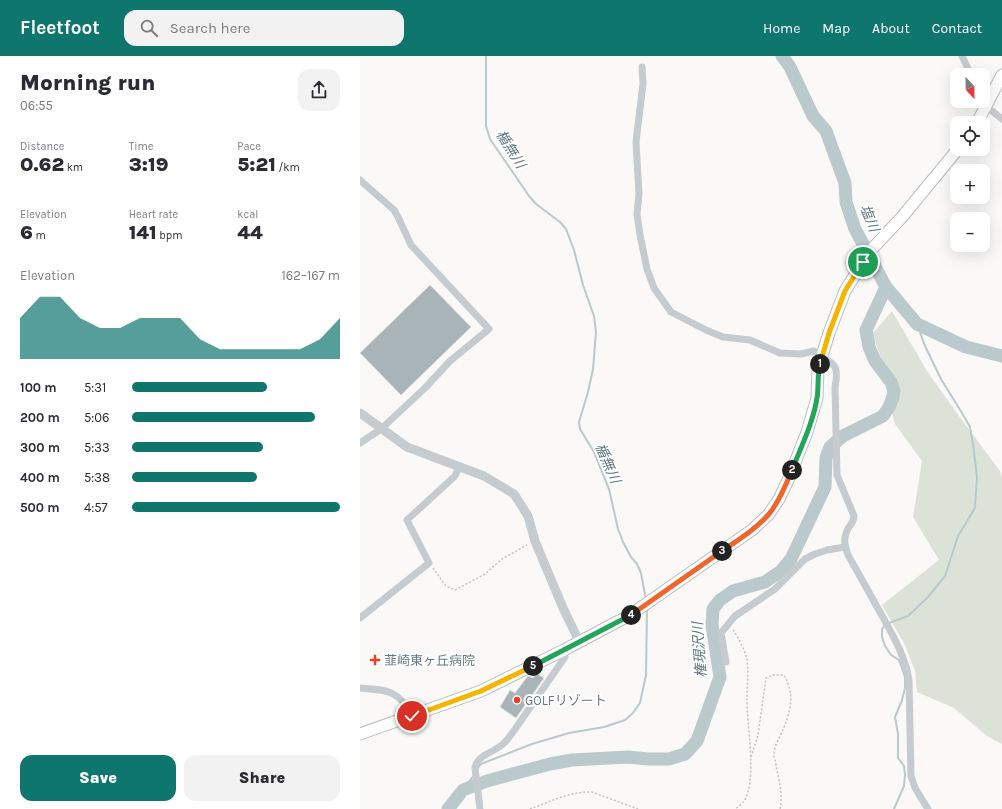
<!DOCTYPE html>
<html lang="en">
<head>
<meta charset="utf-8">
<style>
  :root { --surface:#fff; --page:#f2f2f3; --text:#2b2b33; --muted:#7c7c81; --accent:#0f766e }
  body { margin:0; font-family:Karla,"Noto Sans JP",sans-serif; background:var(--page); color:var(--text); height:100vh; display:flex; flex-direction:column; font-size:15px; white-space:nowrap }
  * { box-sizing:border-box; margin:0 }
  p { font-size:13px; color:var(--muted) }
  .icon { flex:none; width:22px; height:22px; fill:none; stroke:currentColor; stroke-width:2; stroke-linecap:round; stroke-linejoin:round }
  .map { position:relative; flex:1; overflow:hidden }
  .panel { display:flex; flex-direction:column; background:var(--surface); width:360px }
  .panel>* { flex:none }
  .needle { width:26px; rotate:158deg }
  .buttons { position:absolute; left:590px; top:12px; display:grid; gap:8px }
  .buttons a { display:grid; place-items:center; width:40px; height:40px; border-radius:8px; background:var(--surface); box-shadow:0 4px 16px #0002; font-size:20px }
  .pin { position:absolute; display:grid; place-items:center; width:34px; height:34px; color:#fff; margin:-17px; border:2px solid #fff; border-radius:50%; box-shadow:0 1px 4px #0007 }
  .km { position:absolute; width:20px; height:20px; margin:-10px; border-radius:50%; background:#222; color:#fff; font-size:11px; line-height:20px; text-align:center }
  .round { display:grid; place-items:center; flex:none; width:42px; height:42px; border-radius:12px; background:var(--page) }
  .head { display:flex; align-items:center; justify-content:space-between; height:68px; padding:0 20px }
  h1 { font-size:22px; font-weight:800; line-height:30px }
  .figures { display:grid; grid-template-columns:repeat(3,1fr); gap:6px; height:68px; padding:4px 20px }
  .figures div { display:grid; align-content:center }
  .figures b { font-size:20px; font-weight:800 }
  .figures small { font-size:11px; font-weight:400 }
  .figures p { font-size:11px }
  .chart { height:112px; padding:8px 20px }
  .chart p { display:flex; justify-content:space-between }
  .chart svg { width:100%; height:72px; margin-top:4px; fill:var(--accent); opacity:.7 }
  .action { display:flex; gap:8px; margin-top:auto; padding:8px 20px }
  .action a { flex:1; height:46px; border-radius:12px; background:var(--accent); color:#fff; font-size:16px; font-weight:800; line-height:46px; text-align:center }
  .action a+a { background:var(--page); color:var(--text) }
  ul { padding:0 20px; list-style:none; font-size:13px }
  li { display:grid; grid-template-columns:64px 48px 1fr; align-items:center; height:30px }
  li i { height:10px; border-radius:5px; background:var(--accent) }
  header { display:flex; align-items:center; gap:24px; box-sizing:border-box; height:56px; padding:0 20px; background:var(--accent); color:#fff }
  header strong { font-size:19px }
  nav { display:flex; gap:22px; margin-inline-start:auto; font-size:14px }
  .search { width:280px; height:36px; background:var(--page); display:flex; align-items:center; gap:10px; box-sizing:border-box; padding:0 14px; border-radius:12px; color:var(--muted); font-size:15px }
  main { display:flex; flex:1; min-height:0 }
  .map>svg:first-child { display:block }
</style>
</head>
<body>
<header>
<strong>Fleetfoot</strong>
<div class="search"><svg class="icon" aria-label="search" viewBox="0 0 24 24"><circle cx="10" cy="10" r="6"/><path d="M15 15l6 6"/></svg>Search here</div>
<nav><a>Home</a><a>Map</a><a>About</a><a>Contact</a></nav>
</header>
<main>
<section class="panel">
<div class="head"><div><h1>Morning run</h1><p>06:55</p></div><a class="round"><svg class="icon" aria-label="share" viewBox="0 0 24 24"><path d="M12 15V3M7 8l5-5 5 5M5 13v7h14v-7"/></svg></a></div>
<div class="figures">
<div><p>Distance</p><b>0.62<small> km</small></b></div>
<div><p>Time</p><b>3:19</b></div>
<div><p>Pace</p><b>5:21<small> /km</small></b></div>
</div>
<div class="figures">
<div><p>Elevation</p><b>6<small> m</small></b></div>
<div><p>Heart rate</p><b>141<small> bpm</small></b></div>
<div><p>kcal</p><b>44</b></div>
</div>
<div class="chart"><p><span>Elevation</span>162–167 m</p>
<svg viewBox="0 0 160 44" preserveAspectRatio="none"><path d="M0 44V19L10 6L20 6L30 19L40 25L50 25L60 19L70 19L80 19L90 32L100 38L110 38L120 38L130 38L140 38L150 32L160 19V44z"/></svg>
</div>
<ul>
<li><b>100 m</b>5:31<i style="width:65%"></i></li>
<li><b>200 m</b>5:06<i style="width:88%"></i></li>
<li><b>300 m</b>5:33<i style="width:63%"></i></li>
<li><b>400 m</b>5:38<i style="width:60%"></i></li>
<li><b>500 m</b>4:57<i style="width:100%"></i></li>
</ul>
<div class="action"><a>Save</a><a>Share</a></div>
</section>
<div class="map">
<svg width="642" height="753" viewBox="0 0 642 753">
  <rect width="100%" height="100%" fill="#faf9f7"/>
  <path fill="#dce2d8" d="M532,255L567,315L596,356L640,415L642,421V688L627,680L594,652L557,636L555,615L545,589L522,549L579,504L553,461L562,405L535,368L532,357L538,337L537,324L522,305L512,278Z"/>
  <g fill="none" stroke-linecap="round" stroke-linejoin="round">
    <path stroke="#bac9cb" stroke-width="2" d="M126,0V70L130,83L169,140L176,148L200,166L206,173L214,194L223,229L234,260L236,276L233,313L228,336L219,366L220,373L234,396L249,433L258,473L263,486L271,501L277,508L281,517L286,544
      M529,567L548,560L568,541L585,520L598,480L615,452L617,421L613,388L610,371L602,357L581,323L565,290L557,268
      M525,569L522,573V581L525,590L531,599L539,604L545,621V632L542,644L535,661L538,678V702L544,710L545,719L544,730L534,753
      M118,712L121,708L172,688L209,677L244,671L265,664L273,657L280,647L286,619L287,552
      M103,734L114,719"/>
    <path stroke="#bac9cb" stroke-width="13" d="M422,0L430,11L453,60L466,75L485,127L486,146L495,173L526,231L557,268L606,291L642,300
      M88,753L103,734L127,725L190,708L212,704L268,701L288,703H309L325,698L337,685L360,621L352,569L353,553L360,544L373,535L405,526L421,515L431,503L465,431L466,402L470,391L483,380L523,360L529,351L533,341L534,335L531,326L515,305L509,291L506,274L526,231"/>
  </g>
  <path fill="#a9b4b9" stroke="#dcdbd9" d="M70,229L111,271L41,339L0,297Z
    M176,617L184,622L156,662L140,651L150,634L155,637L168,620L173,622Z"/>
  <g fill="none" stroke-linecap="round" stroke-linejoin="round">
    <g stroke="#b8bec2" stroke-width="13">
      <path id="primary" d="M617,67L642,19
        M0,678L121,635L204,594L270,559L392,474L409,458L419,443L429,422L447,376L457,342L458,313L469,277L485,235L503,206L512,193L542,161L598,93"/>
    </g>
    <path stroke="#bfc3c5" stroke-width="1.5" stroke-dasharray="2 2" stroke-linecap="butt" d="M73,512L86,530L95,534L125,518L142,503L167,489
      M373,574C379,583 385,594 387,604C389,617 387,629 387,641C386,667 398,723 384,745C382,748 378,751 375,753
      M391,701L398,679L406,622L413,619H424C436,639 430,658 421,678C418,684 414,691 414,698C414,702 416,706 416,710C419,724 423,739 420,753
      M170,753C189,746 211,735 232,736L278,753"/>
    <path stroke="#c5cbce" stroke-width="7" d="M602,0L611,19
      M282,11L283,28L276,86L279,138L277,158L280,179L287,213L294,232L311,256L346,274L363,281L390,284L420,297L441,298L454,295C472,309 480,305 475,331L477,419L494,460C494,465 492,467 489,471C483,481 484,488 488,499C499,518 509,537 520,556C532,578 545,599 549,624L551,720L555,732L568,753
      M623,43L627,51L642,63
      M0,124L34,154L38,161L51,189L129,273L90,305L65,332L21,373L0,387
      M0,562L69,507L47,464L95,420L99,411
      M366,606L361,577L375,560L415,533L445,503L455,498L467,494L485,491
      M0,632C27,634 39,634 52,660
      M120,753L115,712C117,699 133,697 143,688C147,685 150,680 153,676L205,601L204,594"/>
    <path stroke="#c5cbce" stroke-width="9" d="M0,357L47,391L124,420L154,438L168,460L175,485L203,552L219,585"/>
    <use href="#primary" stroke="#fff" stroke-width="11"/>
  </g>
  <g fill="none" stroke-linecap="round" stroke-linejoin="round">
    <g stroke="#fff" stroke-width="8">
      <path id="split-1" d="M460,308L469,277L485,235L503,206"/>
    </g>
    <g stroke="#fff" stroke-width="8">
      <path id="split-2" d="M432,414C441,391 453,367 457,342C459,331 457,319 460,308"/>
    </g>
    <g stroke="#fff" stroke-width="8">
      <path id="split-3" d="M362,495C378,484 396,473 409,458C419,446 426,429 432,414"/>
    </g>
    <g stroke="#fff" stroke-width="8">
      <path id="split-4" d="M271,559L362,495"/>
    </g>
    <g stroke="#fff" stroke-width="8">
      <path id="split-5" d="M173,610L271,559"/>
    </g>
    <g stroke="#fff" stroke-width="8">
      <path id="split-6" d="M52,660L121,635L173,610"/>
    </g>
    <use href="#split-1" stroke="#f5b400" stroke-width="5"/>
    <use href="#split-2" stroke="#22a559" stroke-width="5"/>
    <use href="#split-3" stroke="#f0652b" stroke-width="5"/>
    <use href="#split-4" stroke="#f0652b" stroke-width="5"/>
    <use href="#split-5" stroke="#22a559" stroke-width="5"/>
    <use href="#split-6" stroke="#f5b400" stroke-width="5"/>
  </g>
  <g fill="#eb3e26" stroke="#fff" stroke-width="1.5">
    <path d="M13 598h4v4h4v4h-4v4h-4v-4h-4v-4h4z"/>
    <circle cx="157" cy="644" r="4"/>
  </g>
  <g text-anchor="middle" stroke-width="4" stroke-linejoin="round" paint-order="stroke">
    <g font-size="13" fill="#637984" stroke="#fff" text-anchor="start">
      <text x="24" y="609">韮崎東ヶ丘病院</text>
      <text x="165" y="649">GOLFリゾート</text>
    </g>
    <g font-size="14" font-style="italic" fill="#5e787d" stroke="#fff">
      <text transform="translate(151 93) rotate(58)" y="5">楯無川</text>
      <text transform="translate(510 162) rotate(68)" y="5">塩川</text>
      <text transform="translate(248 407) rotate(66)" y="5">楯無川</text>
      <text transform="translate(339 594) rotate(-94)" y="5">権現沢川</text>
    </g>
  </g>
</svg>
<div class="buttons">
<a><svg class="needle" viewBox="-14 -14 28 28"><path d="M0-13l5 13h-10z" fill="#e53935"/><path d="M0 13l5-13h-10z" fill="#7c7c81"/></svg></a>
<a><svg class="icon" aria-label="locate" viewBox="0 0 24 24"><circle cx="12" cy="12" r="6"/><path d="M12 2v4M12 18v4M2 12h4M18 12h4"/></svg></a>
<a>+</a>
<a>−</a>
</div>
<div class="pin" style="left:503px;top:206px;background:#1e9e55"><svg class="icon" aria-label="arrive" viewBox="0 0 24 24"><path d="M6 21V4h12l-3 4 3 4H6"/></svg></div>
<div class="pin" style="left:52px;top:660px;background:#d93025"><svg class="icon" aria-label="check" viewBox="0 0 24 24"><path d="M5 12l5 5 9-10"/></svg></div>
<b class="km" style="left:460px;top:308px">1</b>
<b class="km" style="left:432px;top:414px">2</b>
<b class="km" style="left:362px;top:495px">3</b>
<b class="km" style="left:271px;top:559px">4</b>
<b class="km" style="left:173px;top:610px">5</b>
</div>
</main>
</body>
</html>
